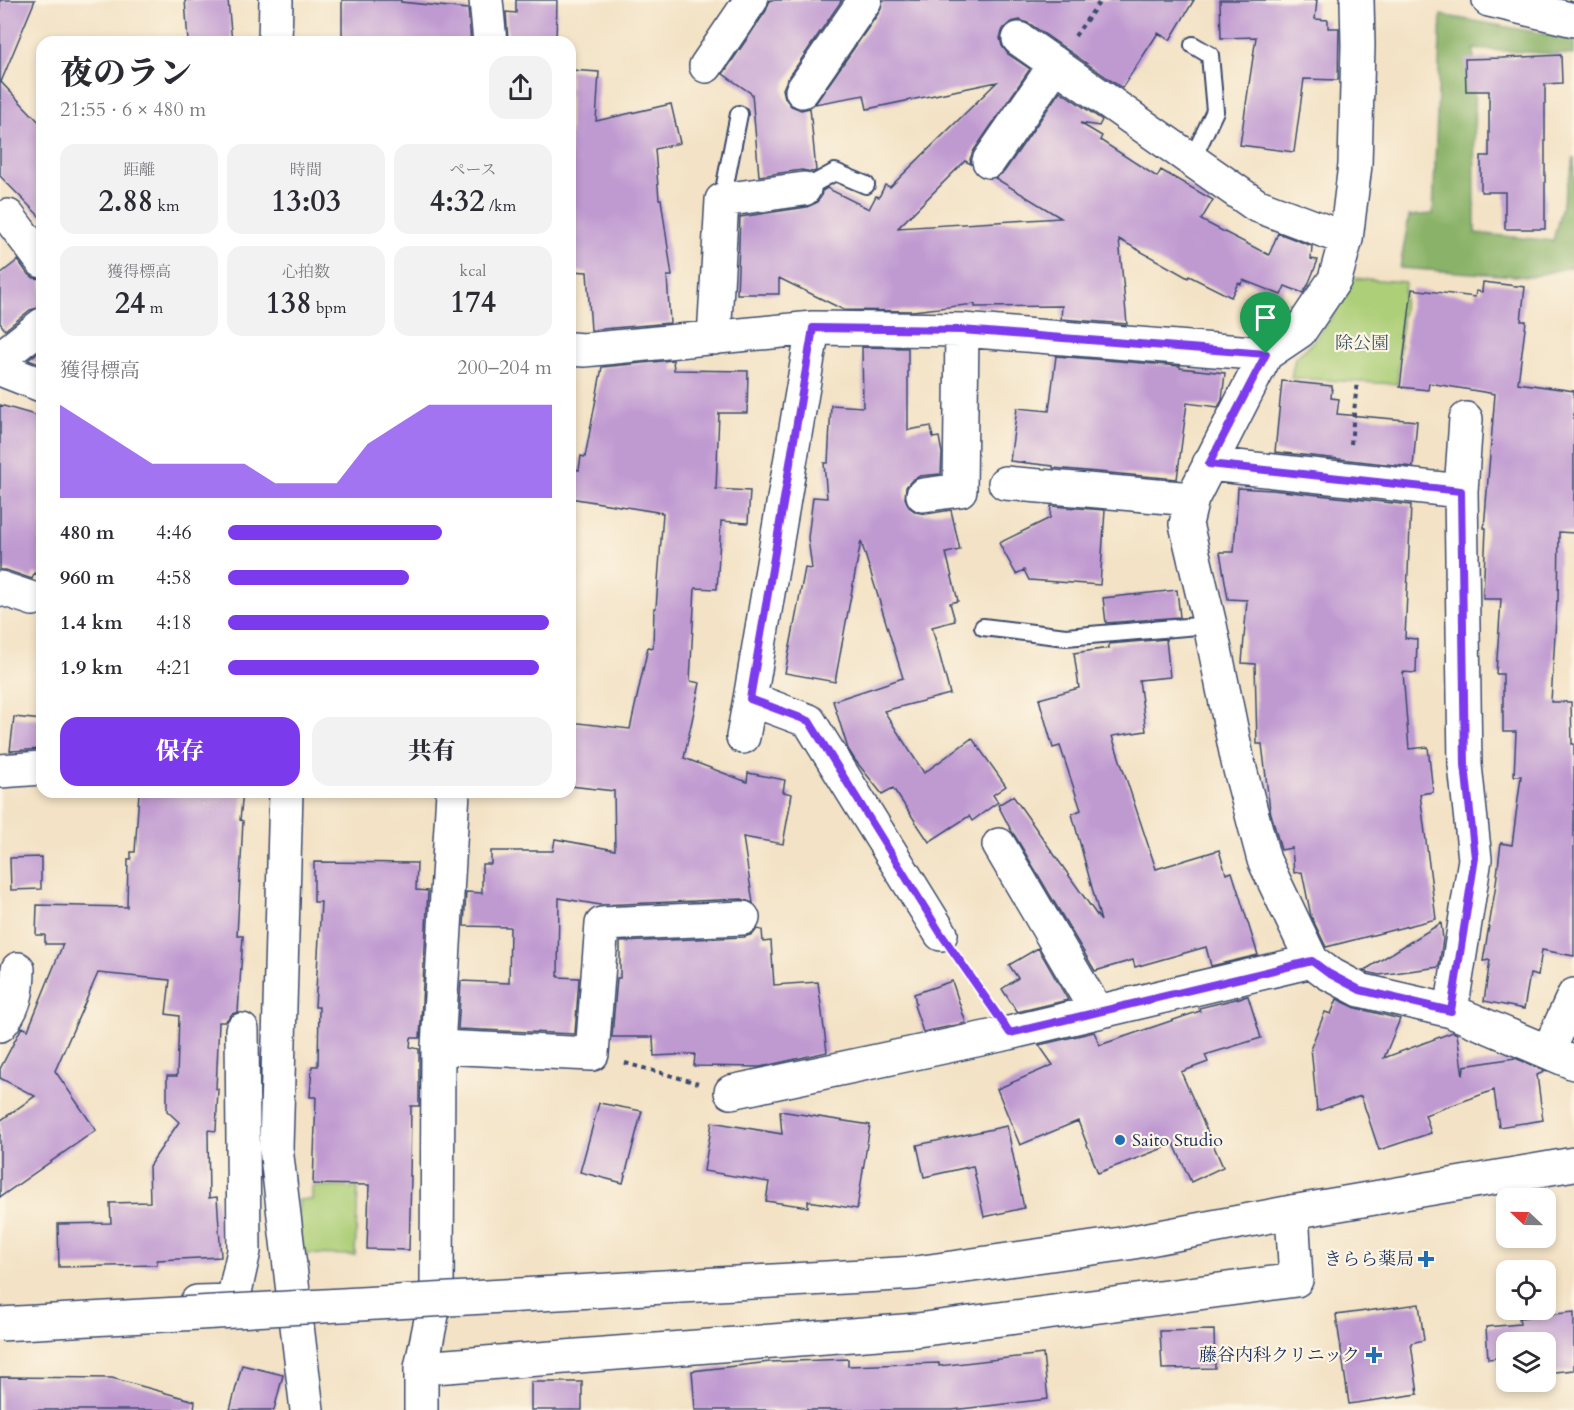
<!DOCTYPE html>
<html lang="ja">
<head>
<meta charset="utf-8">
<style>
  :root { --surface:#fff; --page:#f2f2f3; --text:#2b2b33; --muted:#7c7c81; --accent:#7c3aed }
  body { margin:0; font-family:Cardo,"Noto Serif JP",serif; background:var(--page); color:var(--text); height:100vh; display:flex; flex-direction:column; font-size:22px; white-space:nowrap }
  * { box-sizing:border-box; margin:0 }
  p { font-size:20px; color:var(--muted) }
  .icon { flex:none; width:33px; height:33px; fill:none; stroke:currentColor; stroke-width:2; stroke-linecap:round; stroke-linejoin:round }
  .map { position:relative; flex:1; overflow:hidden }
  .sheet { position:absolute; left:36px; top:36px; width:540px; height:762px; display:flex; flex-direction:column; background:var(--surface); border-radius:18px; box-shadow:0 3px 9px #0003 }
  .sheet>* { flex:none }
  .needle { width:39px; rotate:292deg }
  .controls { position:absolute; left:1496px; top:1188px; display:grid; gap:12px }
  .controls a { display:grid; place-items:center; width:60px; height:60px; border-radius:12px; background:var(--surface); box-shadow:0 3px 9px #0003; font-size:30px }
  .pin { position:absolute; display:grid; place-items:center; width:51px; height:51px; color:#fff; margin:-62px -26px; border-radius:50% 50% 50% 0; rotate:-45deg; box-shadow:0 0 6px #0007 }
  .pin .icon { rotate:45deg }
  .round { display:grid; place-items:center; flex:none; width:63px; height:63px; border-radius:18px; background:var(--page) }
  .summary { display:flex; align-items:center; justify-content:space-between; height:102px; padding:0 24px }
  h1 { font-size:33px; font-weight:800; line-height:45px }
  .metrics { display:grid; grid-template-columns:repeat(3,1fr); gap:9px; height:102px; padding:6px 24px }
  .metrics div { display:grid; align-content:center; border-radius:15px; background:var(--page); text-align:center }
  .metrics b { font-size:30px; font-weight:800 }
  .metrics small { font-size:16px; font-weight:400 }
  .metrics p { font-size:16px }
  .chart { height:168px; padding:12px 24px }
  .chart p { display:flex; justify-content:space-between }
  .chart svg { width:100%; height:108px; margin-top:6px; fill:var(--accent); opacity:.7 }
  .cta { display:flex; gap:12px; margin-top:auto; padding:12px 24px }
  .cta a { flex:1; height:69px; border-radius:18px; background:var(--accent); color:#fff; font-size:24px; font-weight:800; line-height:69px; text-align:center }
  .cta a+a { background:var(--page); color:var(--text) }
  ul { padding:0 24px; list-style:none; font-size:20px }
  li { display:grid; grid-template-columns:96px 72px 1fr; align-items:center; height:45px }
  li i { height:15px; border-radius:8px; background:var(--accent) }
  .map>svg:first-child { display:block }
</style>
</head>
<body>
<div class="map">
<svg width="1574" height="1410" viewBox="0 0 1574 1410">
  <rect width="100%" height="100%" fill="#fcf5e5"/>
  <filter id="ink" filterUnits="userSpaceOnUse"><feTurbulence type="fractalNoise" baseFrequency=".0167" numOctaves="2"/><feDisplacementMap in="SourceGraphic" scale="12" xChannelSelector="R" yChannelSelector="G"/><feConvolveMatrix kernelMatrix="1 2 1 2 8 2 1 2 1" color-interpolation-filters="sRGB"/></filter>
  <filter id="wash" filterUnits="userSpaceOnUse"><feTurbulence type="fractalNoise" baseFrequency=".008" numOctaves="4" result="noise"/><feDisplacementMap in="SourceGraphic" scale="24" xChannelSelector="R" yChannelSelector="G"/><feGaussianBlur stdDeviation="1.35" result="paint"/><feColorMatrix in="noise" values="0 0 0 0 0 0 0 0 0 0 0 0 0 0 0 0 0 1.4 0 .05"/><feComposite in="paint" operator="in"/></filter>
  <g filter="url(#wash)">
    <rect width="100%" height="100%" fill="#f3e2c5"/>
    <path fill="#adcf78" stroke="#647f6b" stroke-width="1.5" d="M1352,278L1405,282L1397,384L1291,378L1295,358C1324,335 1336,311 1352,278Z
      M312,1186L358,1188L355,1255L297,1254L299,1200H312Z"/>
    <path fill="#8ab268" stroke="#527063" stroke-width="1.5" d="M1441,15L1574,39V55L1474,49L1475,233L1553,241L1574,158V266L1530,277L1400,268L1409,216L1433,214Z"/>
    <g id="blocks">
      <path fill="#bf9ad1" d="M0,0H35L1,82L42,125V219L0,176Z
        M185,0H228L232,42H188Z
        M342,0H401V2L468,9L471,42H380V41L342,38Z
        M516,0H557L556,42H508L506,12L516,13Z
        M770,0H842L787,80L783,89L785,98L791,106L801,110L810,108L816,171L812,172L802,170L759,176L752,94L723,74L766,11Z
        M883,0H1194L1170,40L1158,33L1122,88L1030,24L1020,20L1011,22L1003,29L1000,38L1002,46L1008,54L1030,69L974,150L970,159L971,164L965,161L898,228L1061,218L995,178L1004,172L1060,91L1102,120L1099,126L1080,123L1102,136L1100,140L1157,177L1161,170L1213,200L1201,220L1269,255L1278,233L1312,246L1311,259L1318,260L1308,285L1303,293L1285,286L1281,295L1243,280L1241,284L1238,283L1231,297L1189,276L1188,278L1119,239L1127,324L1061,319L1062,306L975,307V304L912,311L844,310L779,278V294H737L740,217L807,207L816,203L821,197L822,191L827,188L869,209L876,196L879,197L885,185L890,187L997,82L867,109L864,95L815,104L880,11Z
        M1220,0H1317L1315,19L1328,20V28H1339L1338,80L1304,79L1294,152L1240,145L1256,37L1221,38Z
        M1561,55L1562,83L1545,84V229H1505V192H1481V156H1489V91H1466L1465,59L1502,58Z
        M570,70L599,72L596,121L671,104L680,143L655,149L659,199H661L672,276H667L670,323L591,330L587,272L572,271V254L570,253Z
        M18,260L27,273L34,278L42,279V307L30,310L5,330L0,323V274Z
        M1483,282L1525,287L1521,321H1526L1518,383L1574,391V533L1559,532L1558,601H1557L1551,702H1571L1572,744H1574V956L1542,950L1538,976L1530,974L1524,1009L1484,1001L1490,960L1483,961L1495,891L1501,843L1512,845L1521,776H1514L1516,732H1503V674H1496L1501,599H1483L1486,528H1484L1495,394L1429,383L1428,390L1400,387L1412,289L1475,297L1476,291L1482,292Z
        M862,347L908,348V430L931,426L933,438L939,437L942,453L941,474L920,476L912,480L906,487L905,498L909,507L916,512L926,514L951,510L960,550L946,553L958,601L950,603L955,621L932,627L950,694L884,711L924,773L972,738L1006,786L993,795L998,802L972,821L969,816L929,842L893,788L882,794L855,760L848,749L833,701L903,678L861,541L835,682L785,673L805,568L812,569L808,538L813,497L827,498L824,463H828L831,405L863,407Z
        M42,349V365L28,360Z
        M1056,356L1180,366V368L1225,373L1222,400L1218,407L1187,403L1177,479L1053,468V466L1010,461L1017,408L1049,411Z
        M673,360L674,370L748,371L747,413H719L716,489L750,491L748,523L721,521L717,589L695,588L690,681L700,683L684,758L747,782L748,773L785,780L783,792L792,794L783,844L743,837L753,903L742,899L600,905L559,898L558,977L579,978L575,1034L458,1029L461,981L509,983L510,927L464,926L466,892L482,893V864H491V851H553L555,839L615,850L614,791L570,786V722L630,729L648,647L653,648L654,608H656L663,513L570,498V468L579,470L581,456L585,457L602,367Z
        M1282,381L1332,386L1331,398L1339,399L1337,414L1417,421L1413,467L1275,452Z
        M0,405L42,417V577L34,573L32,579L6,570H0Z
        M1238,488L1272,490L1411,505L1405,638L1417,639L1416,673L1403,672L1409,749L1428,747L1433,792L1420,794L1436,919L1326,947L1311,916L1302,872L1294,873L1292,848L1281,850L1270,810L1262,744H1257L1255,664L1242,663L1247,600L1228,599L1220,552H1234Z
        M1051,506L1105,510L1100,585L1029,580L1024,570L1016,574L999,543L1050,518Z
        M1177,590L1180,617L1106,623L1103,598Z
        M1166,639L1170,677L1139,680L1146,731L1112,736L1156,869L1219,850L1226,874L1232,872L1258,955L1211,966L1206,947L1135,967L1133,960L1095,971L1015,836L1012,832L998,805L1013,796L1101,921L1072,814L1081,810L1060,746L1053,748L1039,699L1079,688L1074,653L1109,648V644Z
        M14,717L42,720V749L10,751Z
        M139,792H243L240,820L243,821L237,936H243L238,1012L232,1014L225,1022H219L216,1089H218L216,1131L208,1130L209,1198L217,1197L221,1257L157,1260V1265L59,1267L58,1224L111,1223L110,1203L150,1202L149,1166L179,1122L167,1111V1076H177L179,1016L166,1014L170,980L98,973L55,1071L96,1130L0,1197V1121L35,1096L0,1078V1069L22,1027L28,1030L63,944H45V935H36L37,905L127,907L128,859H131V852H135Z
        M41,857V889L11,890L10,858Z
        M314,862L417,863L416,890L428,891L420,1038H411L410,1047L419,1049V1106H411L410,1176H411L409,1250L367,1249L369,1185L313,1184L316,1097H310L312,1066H318L319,1007H315L321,902H314Z
        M1441,923L1443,939L1439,967L1379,975L1363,971Z
        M757,929L762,930L763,942L771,941L774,985L818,982L827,1052L760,1067L694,1066L695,1054L654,1056L653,1037H612L617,978H620V942L744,937L753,934Z
        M1038,948L1068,1000L1017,1012L1002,989L1018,978L1009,965Z
        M952,981L966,1023L923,1032L914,1005L916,1004L914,994Z
        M1248,996L1261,1038L1205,1055L1208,1062L1181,1072L1223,1167L1191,1182L1174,1144L1098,1173L1078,1121L1020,1145L997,1089L1053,1065L1039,1045L1094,1032L1100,1045L1200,1011L1199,1008Z
        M1337,999L1356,1008L1400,1019L1384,1058L1453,1032L1457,1034L1463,1076L1464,1066L1515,1058L1546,1071L1537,1075L1543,1120L1499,1127L1494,1090L1425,1115L1431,1133L1379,1150L1361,1096L1317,1111L1311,1047L1325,1012L1331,1014Z
        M599,1103L642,1111L623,1183L580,1172Z
        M780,1111L870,1125L857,1209L808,1201V1207L766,1201L769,1182L704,1171L712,1122L782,1134Z
        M1007,1126L1024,1208L984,1217L973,1166L924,1177L917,1145Z
        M1419,1304L1424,1340L1411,1343L1418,1394L1349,1404L1336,1315Z
        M1574,1312V1370L1545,1373V1342H1506V1377L1500,1378L1498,1358L1488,1359L1486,1327L1520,1324L1519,1318Z
        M1214,1330L1215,1368L1162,1369L1160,1331Z
        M1043,1354L1048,1399L952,1410H695L692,1371L770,1362L848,1359V1366L939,1363V1366Z
        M242,1365L283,1375L274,1410H230Z
        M0,1377L112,1378L195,1401L194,1410H0Z
        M531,1382H582V1410H531Z"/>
    </g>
  </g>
  <g filter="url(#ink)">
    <use href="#blocks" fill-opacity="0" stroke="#3b4a6d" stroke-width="1.5"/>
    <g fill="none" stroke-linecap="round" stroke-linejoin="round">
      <g stroke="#3b4a6d" stroke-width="20">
        <path id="service" d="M1192,160L1215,111L1210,55L1193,45
          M804,189L835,172L866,185
          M722,200L739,114
          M983,627L1066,637L1210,625"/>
      </g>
      <g stroke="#3b4a6d" stroke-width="36">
        <path id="minor" d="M486,0L490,42
          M1489,0L1574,20
          M1019,39L1256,205L1346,239
          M275,42L276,0
          M706,66L751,0
          M802,91L865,0
          M989,161L1056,64
          M8,216L42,261
          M813,328L750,699L809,721L941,934
          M714,338L722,200L804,189
          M570,349L584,350L813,328L962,330L1266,354L1300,331L1335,279L1346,239L1355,165L1358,45L1357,0
          M1266,354L1192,499L1186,524L1210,625L1238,762L1264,860L1312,961L1328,973L1360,990L1451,1011L1574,1063
          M0,358L42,325
          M0,369L41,385
          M1209,464L1461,491
          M1005,483L1192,499
          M923,495L960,490L962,330
          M0,588L33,599
          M743,737L750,699
          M0,771L42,768
          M286,792L276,1148L307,1410
          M453,792L438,1047L592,1054L602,924L743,918
          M999,845L1097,1012
          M1451,1011L1475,859L1465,765L1461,491L1466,419
          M0,1025C15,1008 18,991 18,969
          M438,1047L437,1291L421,1368L917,1330L1296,1280L1292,1212
          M1548,1052L1574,995
          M731,1092L1009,1033L1312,961
          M197,1302L233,1301L244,1251L242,1030
          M421,1368V1410"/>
      </g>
      <g stroke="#3b4a6d" stroke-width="36">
        <path id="tertiary" d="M916,1273L1128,1243L1292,1212L1574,1164"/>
      </g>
      <path stroke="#3b4a6d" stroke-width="4" stroke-dasharray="4.5 4.5" stroke-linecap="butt" d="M1075,36L1101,0
        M1351,444L1357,382
        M960,962L988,1002
        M625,1063L698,1083"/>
      <use href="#service" stroke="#fff" stroke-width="16"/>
      <use href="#minor" stroke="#fff" stroke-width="33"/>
      <use href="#tertiary" stroke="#fff" stroke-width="33"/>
      <g stroke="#3b4a6d" stroke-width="36" stroke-linecap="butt">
        <path id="tertiary-bridge" d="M0,1324L916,1273"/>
      </g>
      <use href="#tertiary-bridge" stroke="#fff" stroke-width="33"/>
    </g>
  </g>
  <g fill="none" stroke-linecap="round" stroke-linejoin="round" filter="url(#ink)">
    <g stroke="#fff" stroke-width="12">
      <path id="route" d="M813,328L962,330L1266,354L1209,464L1461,491L1465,765L1475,858L1451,1011L1360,990L1328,973L1312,961L1010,1033L941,934L809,721L750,699Z"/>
    </g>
    <use href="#route" stroke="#7c3aed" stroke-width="8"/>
  </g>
  <g fill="#1f6fb2" stroke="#fcf5e5" stroke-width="2">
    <circle cx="1120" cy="1140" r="6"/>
    <path d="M1423 1250h6v6h6v6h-6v6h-6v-6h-6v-6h6z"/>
    <path d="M1371 1346h6v6h6v6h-6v6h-6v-6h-6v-6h6z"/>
  </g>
  <g text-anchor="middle" stroke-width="4.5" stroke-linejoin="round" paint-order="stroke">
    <g font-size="18" fill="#405764" stroke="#fcf5e5">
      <text x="1362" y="349">除公園</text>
    </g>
    <g font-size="18" fill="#1b2f5e" stroke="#fcf5e5" text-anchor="end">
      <text x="1132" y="1146" text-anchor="start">Saito Studio</text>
      <text x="1414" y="1265">きらら薬局</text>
      <text x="1360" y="1361">藤谷内科クリニック</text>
    </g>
  </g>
</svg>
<div class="controls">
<a><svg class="needle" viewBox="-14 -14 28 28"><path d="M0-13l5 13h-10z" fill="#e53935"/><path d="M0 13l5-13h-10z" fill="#7c7c81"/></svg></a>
<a><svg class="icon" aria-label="locate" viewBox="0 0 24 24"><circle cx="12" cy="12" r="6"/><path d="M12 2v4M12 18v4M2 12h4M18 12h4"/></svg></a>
<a><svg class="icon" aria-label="layers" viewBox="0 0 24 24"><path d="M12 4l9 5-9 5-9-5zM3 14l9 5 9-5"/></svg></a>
</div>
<div class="pin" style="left:1266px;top:354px;background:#1e9e55"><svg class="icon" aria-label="arrive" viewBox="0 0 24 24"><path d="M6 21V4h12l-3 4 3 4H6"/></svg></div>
<section class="sheet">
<div class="summary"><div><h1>夜のラン</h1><p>21:55 · 6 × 480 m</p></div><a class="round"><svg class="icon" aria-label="share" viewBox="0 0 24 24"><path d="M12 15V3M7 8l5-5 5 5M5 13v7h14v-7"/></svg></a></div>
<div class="metrics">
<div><p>距離</p><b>2.88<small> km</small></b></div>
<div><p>時間</p><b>13:03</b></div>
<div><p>ペース</p><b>4:32<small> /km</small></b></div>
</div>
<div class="metrics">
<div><p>獲得標高</p><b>24<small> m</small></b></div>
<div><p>心拍数</p><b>138<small> bpm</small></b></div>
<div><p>kcal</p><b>174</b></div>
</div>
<div class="chart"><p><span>獲得標高</span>200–204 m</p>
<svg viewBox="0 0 160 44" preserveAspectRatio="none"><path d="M0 44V6L10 14L20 22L30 30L40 30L50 30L60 30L70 38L80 38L90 38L100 22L110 14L120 6L130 6L140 6L150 6L160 6V44z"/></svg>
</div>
<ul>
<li><b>480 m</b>4:46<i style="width:66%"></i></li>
<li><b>960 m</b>4:58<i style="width:56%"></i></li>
<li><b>1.4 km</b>4:18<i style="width:99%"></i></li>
<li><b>1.9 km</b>4:21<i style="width:96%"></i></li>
</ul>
<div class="cta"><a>保存</a><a>共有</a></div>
</section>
</div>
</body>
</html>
